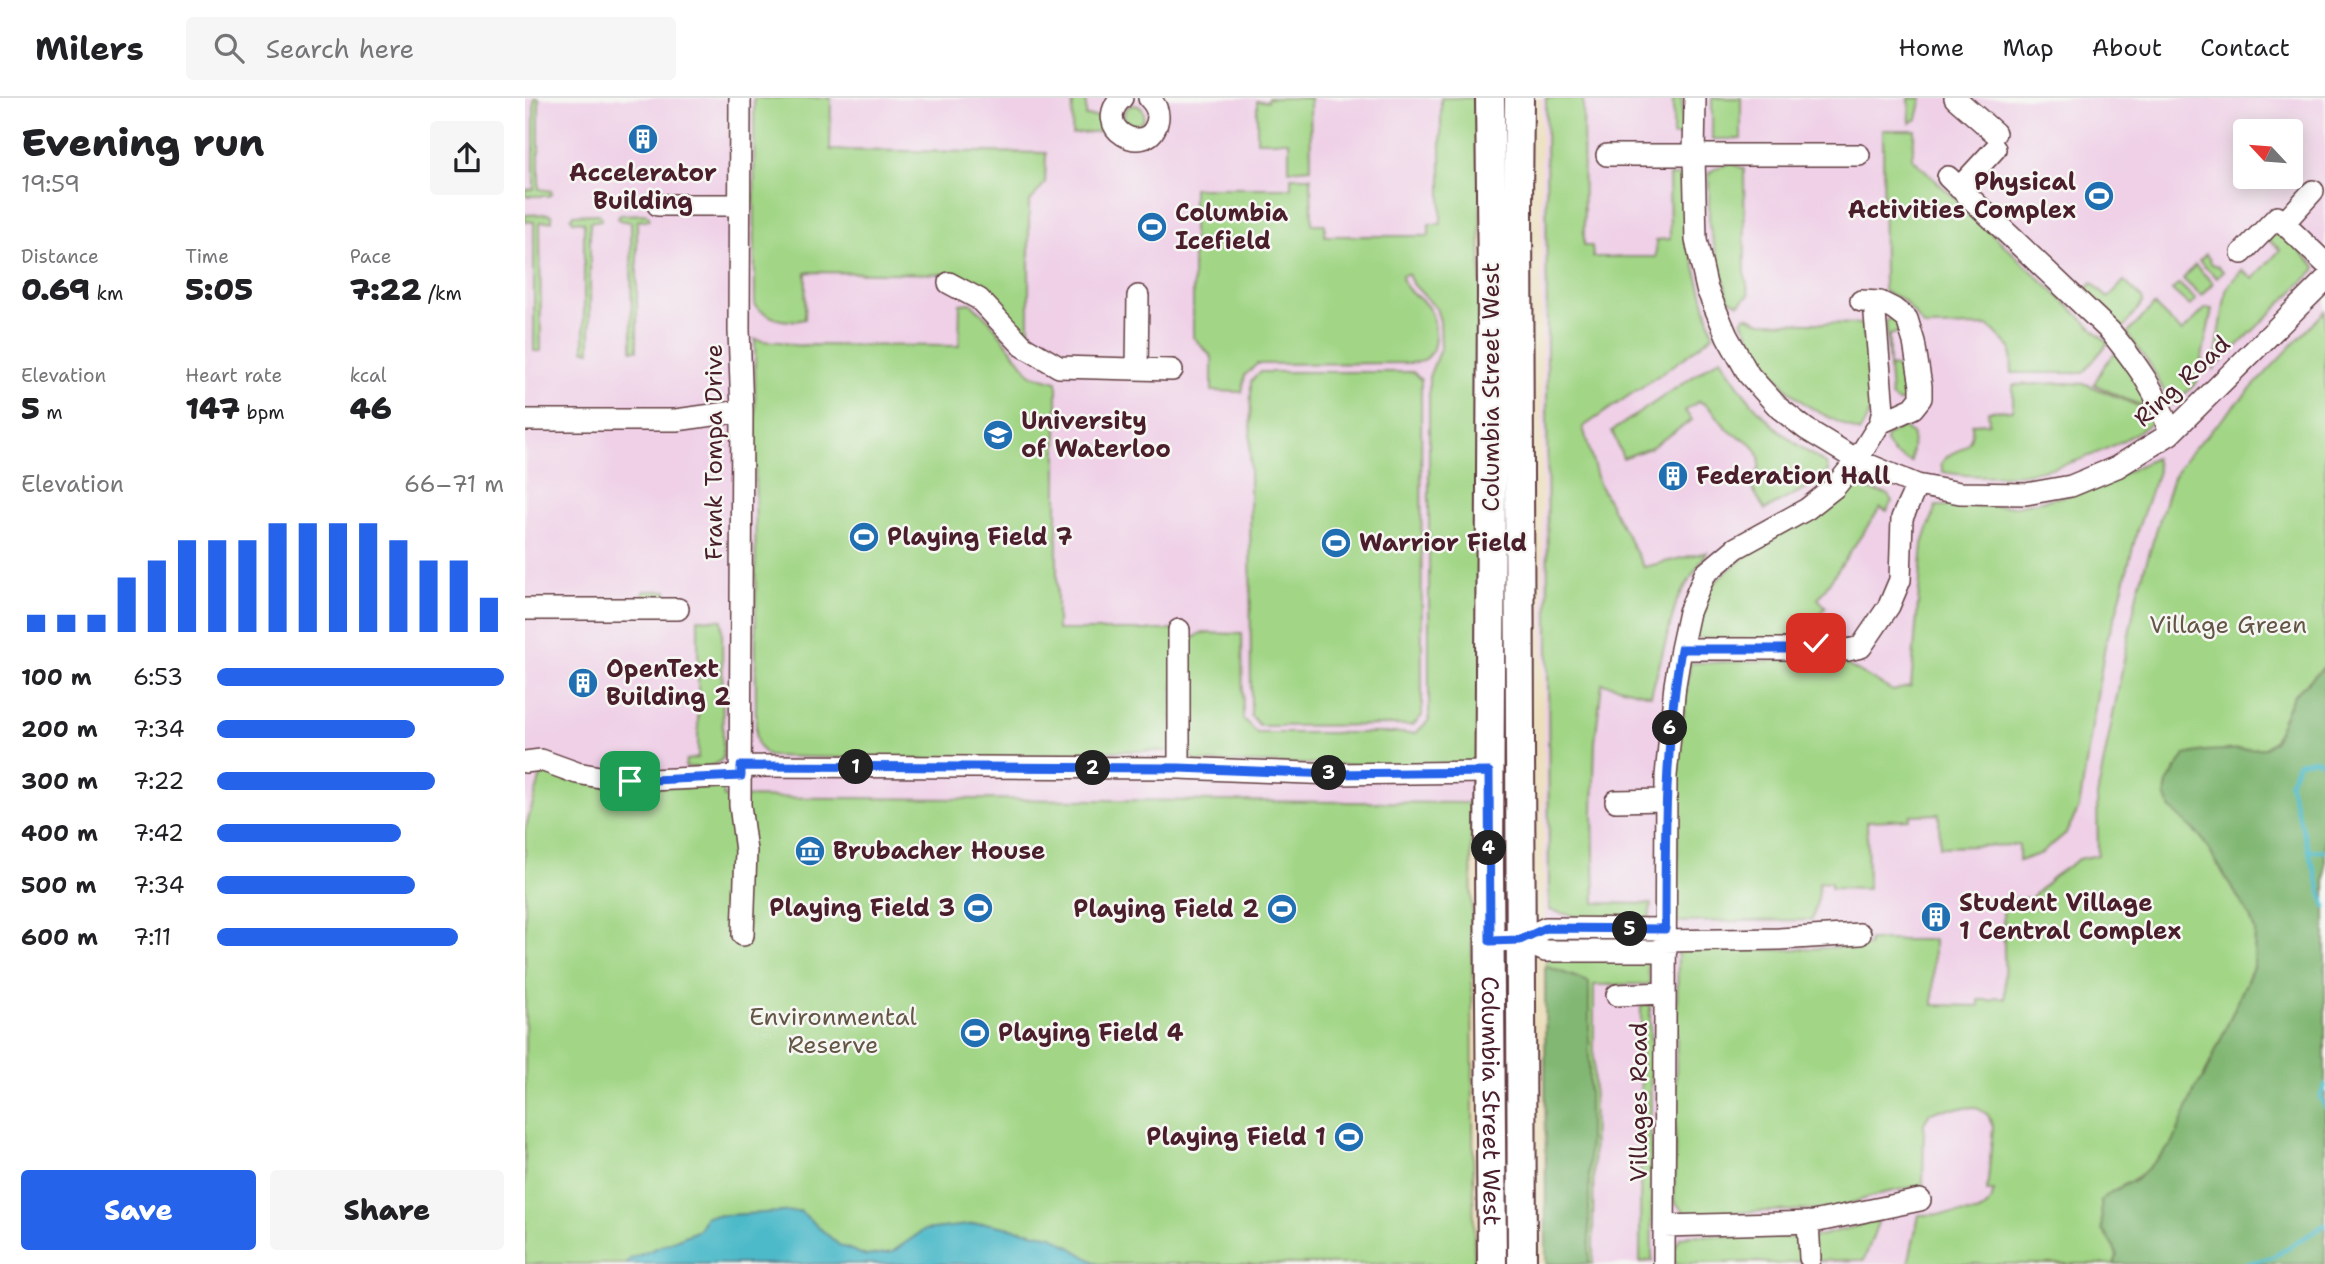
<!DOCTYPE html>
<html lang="en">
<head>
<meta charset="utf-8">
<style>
  :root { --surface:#fff; --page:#f6f6f6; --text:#202124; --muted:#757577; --line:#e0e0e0; --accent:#2563eb }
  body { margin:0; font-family:"Shantell Sans",sans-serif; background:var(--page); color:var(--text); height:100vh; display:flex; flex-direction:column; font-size:26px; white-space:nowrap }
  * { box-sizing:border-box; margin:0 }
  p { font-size:23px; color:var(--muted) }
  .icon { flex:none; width:38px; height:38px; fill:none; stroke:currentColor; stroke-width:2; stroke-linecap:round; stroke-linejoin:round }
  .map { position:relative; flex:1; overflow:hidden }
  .sheet { display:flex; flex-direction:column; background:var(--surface); width:525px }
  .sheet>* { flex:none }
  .needle { width:46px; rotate:296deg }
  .tools { position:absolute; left:1708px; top:21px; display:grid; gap:14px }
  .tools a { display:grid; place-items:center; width:70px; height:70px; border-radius:7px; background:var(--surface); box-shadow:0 4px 18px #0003; font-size:35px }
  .pin { position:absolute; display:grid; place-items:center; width:60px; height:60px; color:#fff; margin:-30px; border-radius:14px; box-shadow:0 4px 10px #0006 }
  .km { position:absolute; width:35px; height:35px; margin:-18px; border-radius:50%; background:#222; color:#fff; font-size:19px; line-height:35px; text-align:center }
  .round { display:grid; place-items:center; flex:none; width:74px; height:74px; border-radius:7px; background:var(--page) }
  .overview { display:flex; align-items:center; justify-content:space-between; height:119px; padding:0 21px }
  h1 { font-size:38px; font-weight:800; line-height:52px }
  .stats { display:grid; grid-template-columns:repeat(3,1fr); gap:10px; height:119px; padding:7px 21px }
  .stats div { display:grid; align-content:center }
  .stats b { font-size:30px; font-weight:800 }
  .stats small { font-size:19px; font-weight:400 }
  .stats p { font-size:19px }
  .chart { height:196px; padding:14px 21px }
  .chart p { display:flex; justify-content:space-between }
  .chart svg { width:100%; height:126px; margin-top:7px; stroke:var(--accent); stroke-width:6 }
  .primary-button { display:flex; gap:14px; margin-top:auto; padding:14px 21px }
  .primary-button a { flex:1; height:80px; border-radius:7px; background:var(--accent); color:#fff; font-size:28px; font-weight:800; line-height:80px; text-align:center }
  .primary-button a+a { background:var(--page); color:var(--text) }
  ul { padding:0 21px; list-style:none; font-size:23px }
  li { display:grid; grid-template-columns:112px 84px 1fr; align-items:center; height:52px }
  li i { height:18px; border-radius:9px; background:var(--accent) }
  header { display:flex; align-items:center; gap:42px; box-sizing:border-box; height:98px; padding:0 35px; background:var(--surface); border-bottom:2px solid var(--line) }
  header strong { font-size:33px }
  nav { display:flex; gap:38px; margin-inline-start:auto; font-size:24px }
  .search { width:490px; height:63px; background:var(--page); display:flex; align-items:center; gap:18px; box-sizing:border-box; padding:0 24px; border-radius:7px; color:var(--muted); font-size:26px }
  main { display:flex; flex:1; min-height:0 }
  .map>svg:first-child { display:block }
</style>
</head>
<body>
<header>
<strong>Milers</strong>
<div class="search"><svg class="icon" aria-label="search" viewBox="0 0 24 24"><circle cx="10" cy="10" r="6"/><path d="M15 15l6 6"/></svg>Search here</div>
<nav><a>Home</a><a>Map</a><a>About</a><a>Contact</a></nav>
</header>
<main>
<section class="sheet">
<div class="overview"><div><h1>Evening run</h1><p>19:59</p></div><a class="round"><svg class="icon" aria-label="share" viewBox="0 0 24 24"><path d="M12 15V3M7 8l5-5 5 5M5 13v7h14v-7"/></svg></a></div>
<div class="stats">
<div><p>Distance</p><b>0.69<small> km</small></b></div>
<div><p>Time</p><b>5:05</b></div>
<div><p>Pace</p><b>7:22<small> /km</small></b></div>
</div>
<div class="stats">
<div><p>Elevation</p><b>5<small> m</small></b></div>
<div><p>Heart rate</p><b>147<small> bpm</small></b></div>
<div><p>kcal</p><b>46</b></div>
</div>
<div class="chart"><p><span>Elevation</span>66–71 m</p>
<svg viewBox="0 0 160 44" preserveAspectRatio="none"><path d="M5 44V38M15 44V38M25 44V38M35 44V25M45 44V19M55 44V12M65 44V12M75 44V12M85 44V6M95 44V6M105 44V6M115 44V6M125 44V12M135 44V19M145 44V19M155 44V32"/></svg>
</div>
<ul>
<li><b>100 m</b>6:53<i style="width:100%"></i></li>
<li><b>200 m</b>7:34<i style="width:69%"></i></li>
<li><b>300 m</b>7:22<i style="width:76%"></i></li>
<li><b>400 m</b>7:42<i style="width:64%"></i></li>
<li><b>500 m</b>7:34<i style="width:69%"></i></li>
<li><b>600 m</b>7:11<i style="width:84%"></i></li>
</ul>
<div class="primary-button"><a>Save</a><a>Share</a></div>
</section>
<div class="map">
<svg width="1800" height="1166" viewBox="0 0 1800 1166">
  <rect width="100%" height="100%" fill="#f6f6f2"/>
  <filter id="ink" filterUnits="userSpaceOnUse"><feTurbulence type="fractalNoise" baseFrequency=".0143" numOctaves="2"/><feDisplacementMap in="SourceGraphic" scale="14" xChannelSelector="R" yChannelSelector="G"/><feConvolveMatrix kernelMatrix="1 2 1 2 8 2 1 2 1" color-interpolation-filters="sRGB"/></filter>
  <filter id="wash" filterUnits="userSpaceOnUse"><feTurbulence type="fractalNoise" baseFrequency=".00686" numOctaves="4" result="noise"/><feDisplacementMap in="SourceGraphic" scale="28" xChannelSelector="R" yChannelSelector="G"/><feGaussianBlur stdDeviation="1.57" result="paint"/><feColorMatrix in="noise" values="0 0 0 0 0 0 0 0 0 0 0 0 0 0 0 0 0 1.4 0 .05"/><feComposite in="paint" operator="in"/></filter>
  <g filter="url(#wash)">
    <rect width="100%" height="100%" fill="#ecdebc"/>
    <path fill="#efd0e7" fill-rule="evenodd" d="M0,0H946L947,909L0,1166Z
      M1016,0H1800V1166H1021ZM1720,33H1766V79H1720Z"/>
    <path fill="#a2d686" stroke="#767a58" stroke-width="2" d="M9,0H14V91L26,93L27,96L23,98H0V92L9,91Z
      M229,0H306L305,52L521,55L520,85L504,105V233L521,250L500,237L435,176L281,174L280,221C259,226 246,221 230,208Z
      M548,0H561V18L574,19L576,33L547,36Z
      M743,0H785L786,70L764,72V43H732V3H742Z
      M916,0H955L957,653L949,663L939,669L672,664L664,658L660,546L676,535L717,536L718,621L732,635H891L904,622V279L916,248L915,223L911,210L887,185L883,176L877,177C878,194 896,198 904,211C912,224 913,250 902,260C897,264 891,264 886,265L732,266L720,277L717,294L687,293V259L668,239V90H766V79H786L787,126H800V138H904V126H916Z
      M1021,0H1058L1059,148H1067L1068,159H1131V142L1145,141L1144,78H1159L1160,131L1188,237L1159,260L1058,329L1074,386L1119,469L1182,454L1152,502L1126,597L1077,585L1070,644L1068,716L1070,805L1126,806L1124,821L1066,822L1024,812Z
      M1148,0H1157V37L1148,38Z
      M1187,0H1216V41H1187Z
      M1384,0H1397L1392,21L1385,25Z
      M599 17a10 10 0 1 1 20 0a10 10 0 1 1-20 0Z
      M1358,32H1390L1387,60L1583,245L1558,275H1487L1486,250L1464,228L1400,229L1378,202L1359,193Z
      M1206,65L1219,71L1220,178L1224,197L1214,206L1204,201L1184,127V75L1191,70Z
      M24,116L27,118V123L15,124L16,253H9V124L0,123V117Z
      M73,116L76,118V122L65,124V253L59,252V124L48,123L46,120L48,117Z
      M121,116L124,118V122L112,123V252H107L106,124L94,122L93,120L95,117Z
      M1752,136L1757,137L1791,168L1790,172L1689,271L1701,193L1705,185L1717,172L1728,181L1755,152L1744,142L1747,138Z
      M1681,156L1687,166L1693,168L1698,173L1692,180L1674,163Z
      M1670,167L1688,185L1676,198L1658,181Z
      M1599,183L1617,200L1618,204L1597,232L1559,195L1567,185L1583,200Z
      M1654,186L1671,202L1665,208L1647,192Z
      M446,205L464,222L506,277L532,284V532H651L646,653H554V666L243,658L233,648L231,639L230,241C242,245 244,243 255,244C265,246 269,249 279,247L434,248L435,206Z
      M1629,207L1657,234L1681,210L1687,211L1672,284L1649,307L1644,303L1626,268L1602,236Z
      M1800,213V568L1768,598L1749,643L1740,650L1716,652L1646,711L1676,739L1725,819L1730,833L1729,867L1678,981C1663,999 1661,1024 1648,1044C1636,1065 1607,1084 1586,1094L1577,1132L1589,1149L1592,1158L1589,1166H1383L1394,1117L1451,1115C1462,1112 1466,1103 1469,1093H1462L1468,1029L1463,1017L1451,1009L1411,1012L1405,1015L1399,1025L1398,1087L1359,1095L1306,1111L1161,1116L1149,1103L1153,850L1251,852L1344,848V842H1409L1408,907L1454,908V902H1467L1471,899L1480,901L1478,802L1506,800L1528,779L1554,761L1573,757L1572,698L1613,491L1648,379L1661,359Z
      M1221,218L1236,224L1336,226C1345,258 1357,305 1334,334C1316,325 1297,317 1280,306C1252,286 1233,252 1217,223Z
      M1366,219L1372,221L1377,233L1364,237V268L1377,270C1382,282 1390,288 1384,301L1373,304L1366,299L1361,224Z
      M1591,254L1607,274L1624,310L1595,299L1569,286L1579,268Z
      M1196,260C1224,309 1254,337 1301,366L1303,373L1298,381L1240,412L1227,390C1234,373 1241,359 1225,345C1220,340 1211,338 1206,334C1193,323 1191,311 1174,303L1160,313L1167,322L1125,350L1098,360L1087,333Z
      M735,274H888L896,282L897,618L888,627L735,628L726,618L725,370L726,283Z
      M1543,285L1561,286L1625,313L1628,318V324C1567,366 1492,387 1418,374L1416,366C1425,348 1449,358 1447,326L1464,325L1463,313L1488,312V287Z
      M1377,329L1388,337L1386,364L1369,356L1361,344L1362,338Z
      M1630,360L1633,373L1612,433L1591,516L1580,547L1554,710L1541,735L1517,755L1494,763V747L1415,749L1414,716L1385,717L1384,721L1345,723L1342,724L1343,791L1306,790V785L1294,784L1293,799L1287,822L1152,824L1153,661L1165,565L1270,562L1292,556L1307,559L1368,593L1386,588L1398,446L1411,408H1491L1560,394Z
      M1331,389L1362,396L1367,403L1362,413L1355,410L1293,501L1301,509L1279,535L1254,542L1171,540C1173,527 1172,509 1179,498C1200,465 1294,407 1331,389Z
      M119,493H142L143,503L118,501Z
      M173,521L197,522L198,660C189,671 173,669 160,669L161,662L173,660Z
      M17,674L81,688L198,690L199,699L946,705L949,1166H0V732Z
      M1023,860L1122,861L1125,886L1069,887L1068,1166H1064L1020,868Z
      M1125,906L1127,1163L1115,1164L1116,907Z
      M1354,1122L1339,1162L1275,1163L1255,1166L1233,1164L1149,1166V1151L1155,1140L1165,1137L1287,1140Z"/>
    <path fill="#81b773" stroke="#666b4f" stroke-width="2" d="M1800,568V1166H1589L1592,1158L1589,1149L1577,1132L1576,1102L1586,1094L1613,1080L1648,1045L1671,988L1678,981L1729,867L1730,833L1725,819L1676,739L1646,711L1640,697L1642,685L1660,657L1679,653L1740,650L1749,643L1768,598Z
      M1020,868L1064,884V1166H1021Z"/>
    <path fill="#4ebac9" stroke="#4c6c7a" stroke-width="2" d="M275,1113L314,1147L341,1158L367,1154L399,1132L460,1125L527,1138L573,1166H101L105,1161L174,1132L181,1118Z"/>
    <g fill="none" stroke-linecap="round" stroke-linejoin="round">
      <path stroke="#4ebac9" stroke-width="4.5" d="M1800,666L1791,661L1774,664L1764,685L1800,808
        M1784,753H1800
        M1800,988L1795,999L1800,1009
        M1721,1166L1748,1159L1800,1127"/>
    </g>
  </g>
  <g filter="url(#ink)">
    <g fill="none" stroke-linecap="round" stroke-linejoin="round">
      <g stroke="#623c41" stroke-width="24">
        <path id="minor" d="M215,0L214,232L217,313L215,707L221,753L218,837
          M597,0C565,29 621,61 632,25C635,15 631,7 624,0
          M1170,0L1169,58L1171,142L1182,191L1202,238L1224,277L1254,310L1281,331L1332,362L1392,387L1435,395L1501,396L1546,388L1592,369L1645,336L1800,182
          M1430,0L1470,35
          M1082,57H1334
          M1423,79L1585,233C1611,265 1634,296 1645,336
          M1434,90L1470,51
          M133,107H214
          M1759,125L1788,93
          M1717,155L1752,119L1800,165
          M424,185L454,201L498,248L534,269L647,272
          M1349,204L1358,312L1355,325
          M612,271L613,198
          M0,322H151L217,313
          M0,511H153
          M654,532V670
          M1156,551H1270L1291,545L1323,552L1336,549L1364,508L1375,482L1377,420L1392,387
          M0,664L16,662L52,675L86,681L125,682L216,678
          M216,668L654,670L809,676L964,674
          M1091,703L1141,702
          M995,842L1020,853H1141
          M965,843L995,842L1021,830L1140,831
          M1140,843L1254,841L1335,836
          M1092,897L1140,895
          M1283,1124L1285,1160
          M1139,1128L1288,1124L1395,1102
          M1139,1166L1141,678L1150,587L1156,551L1164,514L1180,476L1211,450L1282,411L1310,389L1332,362L1355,325L1388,310L1396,300V288L1389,244L1382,221L1369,211L1355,204L1336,203"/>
      </g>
      <g stroke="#623c41" stroke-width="32">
        <g id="major">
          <path id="s1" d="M965,0L967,189L964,769L967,1166"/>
          <path d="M994,0L993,108L997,1166"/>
        </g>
      </g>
      <use href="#minor" stroke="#fff" stroke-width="21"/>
      <use href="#major" stroke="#fff" stroke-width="28"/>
    </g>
  </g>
  <g fill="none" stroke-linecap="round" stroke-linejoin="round" filter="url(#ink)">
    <g stroke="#fff" stroke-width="14">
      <path id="route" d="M105,683L216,678V668L654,670L808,676L964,674L965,843L995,842L1021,830L1140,831C1140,736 1140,645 1156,551H1270L1291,545"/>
    </g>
    <use href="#route" stroke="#2563eb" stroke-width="9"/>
  </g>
  <defs>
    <g id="building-disc" transform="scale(1.575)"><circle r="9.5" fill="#1f6fb2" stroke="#f6f6f2"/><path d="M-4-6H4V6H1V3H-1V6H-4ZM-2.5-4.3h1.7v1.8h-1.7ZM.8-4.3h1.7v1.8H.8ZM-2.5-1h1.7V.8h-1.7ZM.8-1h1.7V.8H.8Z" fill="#fff"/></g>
    <g id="stadium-disc" transform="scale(1.575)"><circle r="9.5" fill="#1f6fb2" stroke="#f6f6f2"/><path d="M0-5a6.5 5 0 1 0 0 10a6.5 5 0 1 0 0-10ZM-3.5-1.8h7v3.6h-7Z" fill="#fff"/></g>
    <g id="university-disc" transform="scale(1.575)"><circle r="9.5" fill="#1f6fb2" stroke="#f6f6f2"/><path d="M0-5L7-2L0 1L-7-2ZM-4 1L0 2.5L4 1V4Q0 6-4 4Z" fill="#fff"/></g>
    <g id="museum-disc" transform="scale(1.575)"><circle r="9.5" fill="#1f6fb2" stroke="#f6f6f2"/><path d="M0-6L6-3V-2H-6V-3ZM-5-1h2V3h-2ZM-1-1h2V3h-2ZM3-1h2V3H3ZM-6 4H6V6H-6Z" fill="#fff"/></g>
  </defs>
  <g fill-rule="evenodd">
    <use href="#building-disc" x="118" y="41"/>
    <use href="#stadium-disc" x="1574" y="98"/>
    <use href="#stadium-disc" x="627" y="129"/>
    <use href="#university-disc" x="473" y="337"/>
    <use href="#building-disc" x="1148" y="378"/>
    <use href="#stadium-disc" x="339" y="439"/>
    <use href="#stadium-disc" x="811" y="445"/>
    <use href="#building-disc" x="58" y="585"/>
    <use href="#museum-disc" x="285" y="753"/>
    <use href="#stadium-disc" x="453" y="810"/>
    <use href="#stadium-disc" x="757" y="811"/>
    <use href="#building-disc" x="1411" y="819"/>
    <use href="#stadium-disc" x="450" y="935"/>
    <use href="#stadium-disc" x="824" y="1039"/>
  </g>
  <g text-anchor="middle" stroke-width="5" stroke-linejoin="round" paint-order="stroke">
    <g font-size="24" font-weight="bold" fill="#4a1f2b" stroke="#f6f6f2" text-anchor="start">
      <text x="118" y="83" text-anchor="middle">Accelerator<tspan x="118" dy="28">Building</tspan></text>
      <text x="1551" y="92" text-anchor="end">Physical<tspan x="1551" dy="28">Activities Complex</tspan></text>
      <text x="650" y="123">Columbia<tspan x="650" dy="28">Icefield</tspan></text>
      <text x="496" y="331">University<tspan x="496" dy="28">of Waterloo</tspan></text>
      <text x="1171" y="386">Federation Hall</text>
      <text x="362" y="447">Playing Field 7</text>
      <text x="834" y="453">Warrior Field</text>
      <text x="81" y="579">OpenText<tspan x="81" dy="28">Building 2</tspan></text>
      <text x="308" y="761">Brubacher House</text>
      <text x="1434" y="813">Student Village<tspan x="1434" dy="28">1 Central Complex</tspan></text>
      <text x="430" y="818" text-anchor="end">Playing Field 3</text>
      <text x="734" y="819" text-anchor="end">Playing Field 2</text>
      <text x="473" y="943">Playing Field 4</text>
      <text x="801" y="1047" text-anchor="end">Playing Field 1</text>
    </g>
    <g font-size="24" fill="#4a1f2b" stroke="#f6f6f2">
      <text transform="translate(1657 283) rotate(-43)" y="8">Ring Road</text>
      <text transform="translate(966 289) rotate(-90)" y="8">Columbia Street West</text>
      <text transform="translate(189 354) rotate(-90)" y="8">Frank Tompa Drive</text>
      <text dy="8" stroke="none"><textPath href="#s1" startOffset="1003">Columbia Street West</textPath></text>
      <text transform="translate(1114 1004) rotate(-90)" y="8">Villages Road</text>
    </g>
    <g font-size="24" fill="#645646" stroke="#f6f6f2">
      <text x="1703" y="535">Village Green</text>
      <text x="308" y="927">Environmental<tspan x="308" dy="28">Reserve</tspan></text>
    </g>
  </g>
</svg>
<div class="tools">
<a><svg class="needle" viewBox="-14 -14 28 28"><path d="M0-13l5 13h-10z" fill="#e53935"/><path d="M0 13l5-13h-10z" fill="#757577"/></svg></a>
</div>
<div class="pin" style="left:105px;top:683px;background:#1e9e55"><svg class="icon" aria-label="arrive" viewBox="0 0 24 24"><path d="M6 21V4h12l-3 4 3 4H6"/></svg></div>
<div class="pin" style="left:1291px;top:545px;background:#d93025"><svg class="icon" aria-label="check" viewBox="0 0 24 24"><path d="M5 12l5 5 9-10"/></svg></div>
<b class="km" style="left:331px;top:669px">1</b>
<b class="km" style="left:568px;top:670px">2</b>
<b class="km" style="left:804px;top:675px">3</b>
<b class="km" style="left:964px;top:750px">4</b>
<b class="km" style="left:1105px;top:831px">5</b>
<b class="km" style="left:1145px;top:630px">6</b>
</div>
</main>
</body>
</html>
